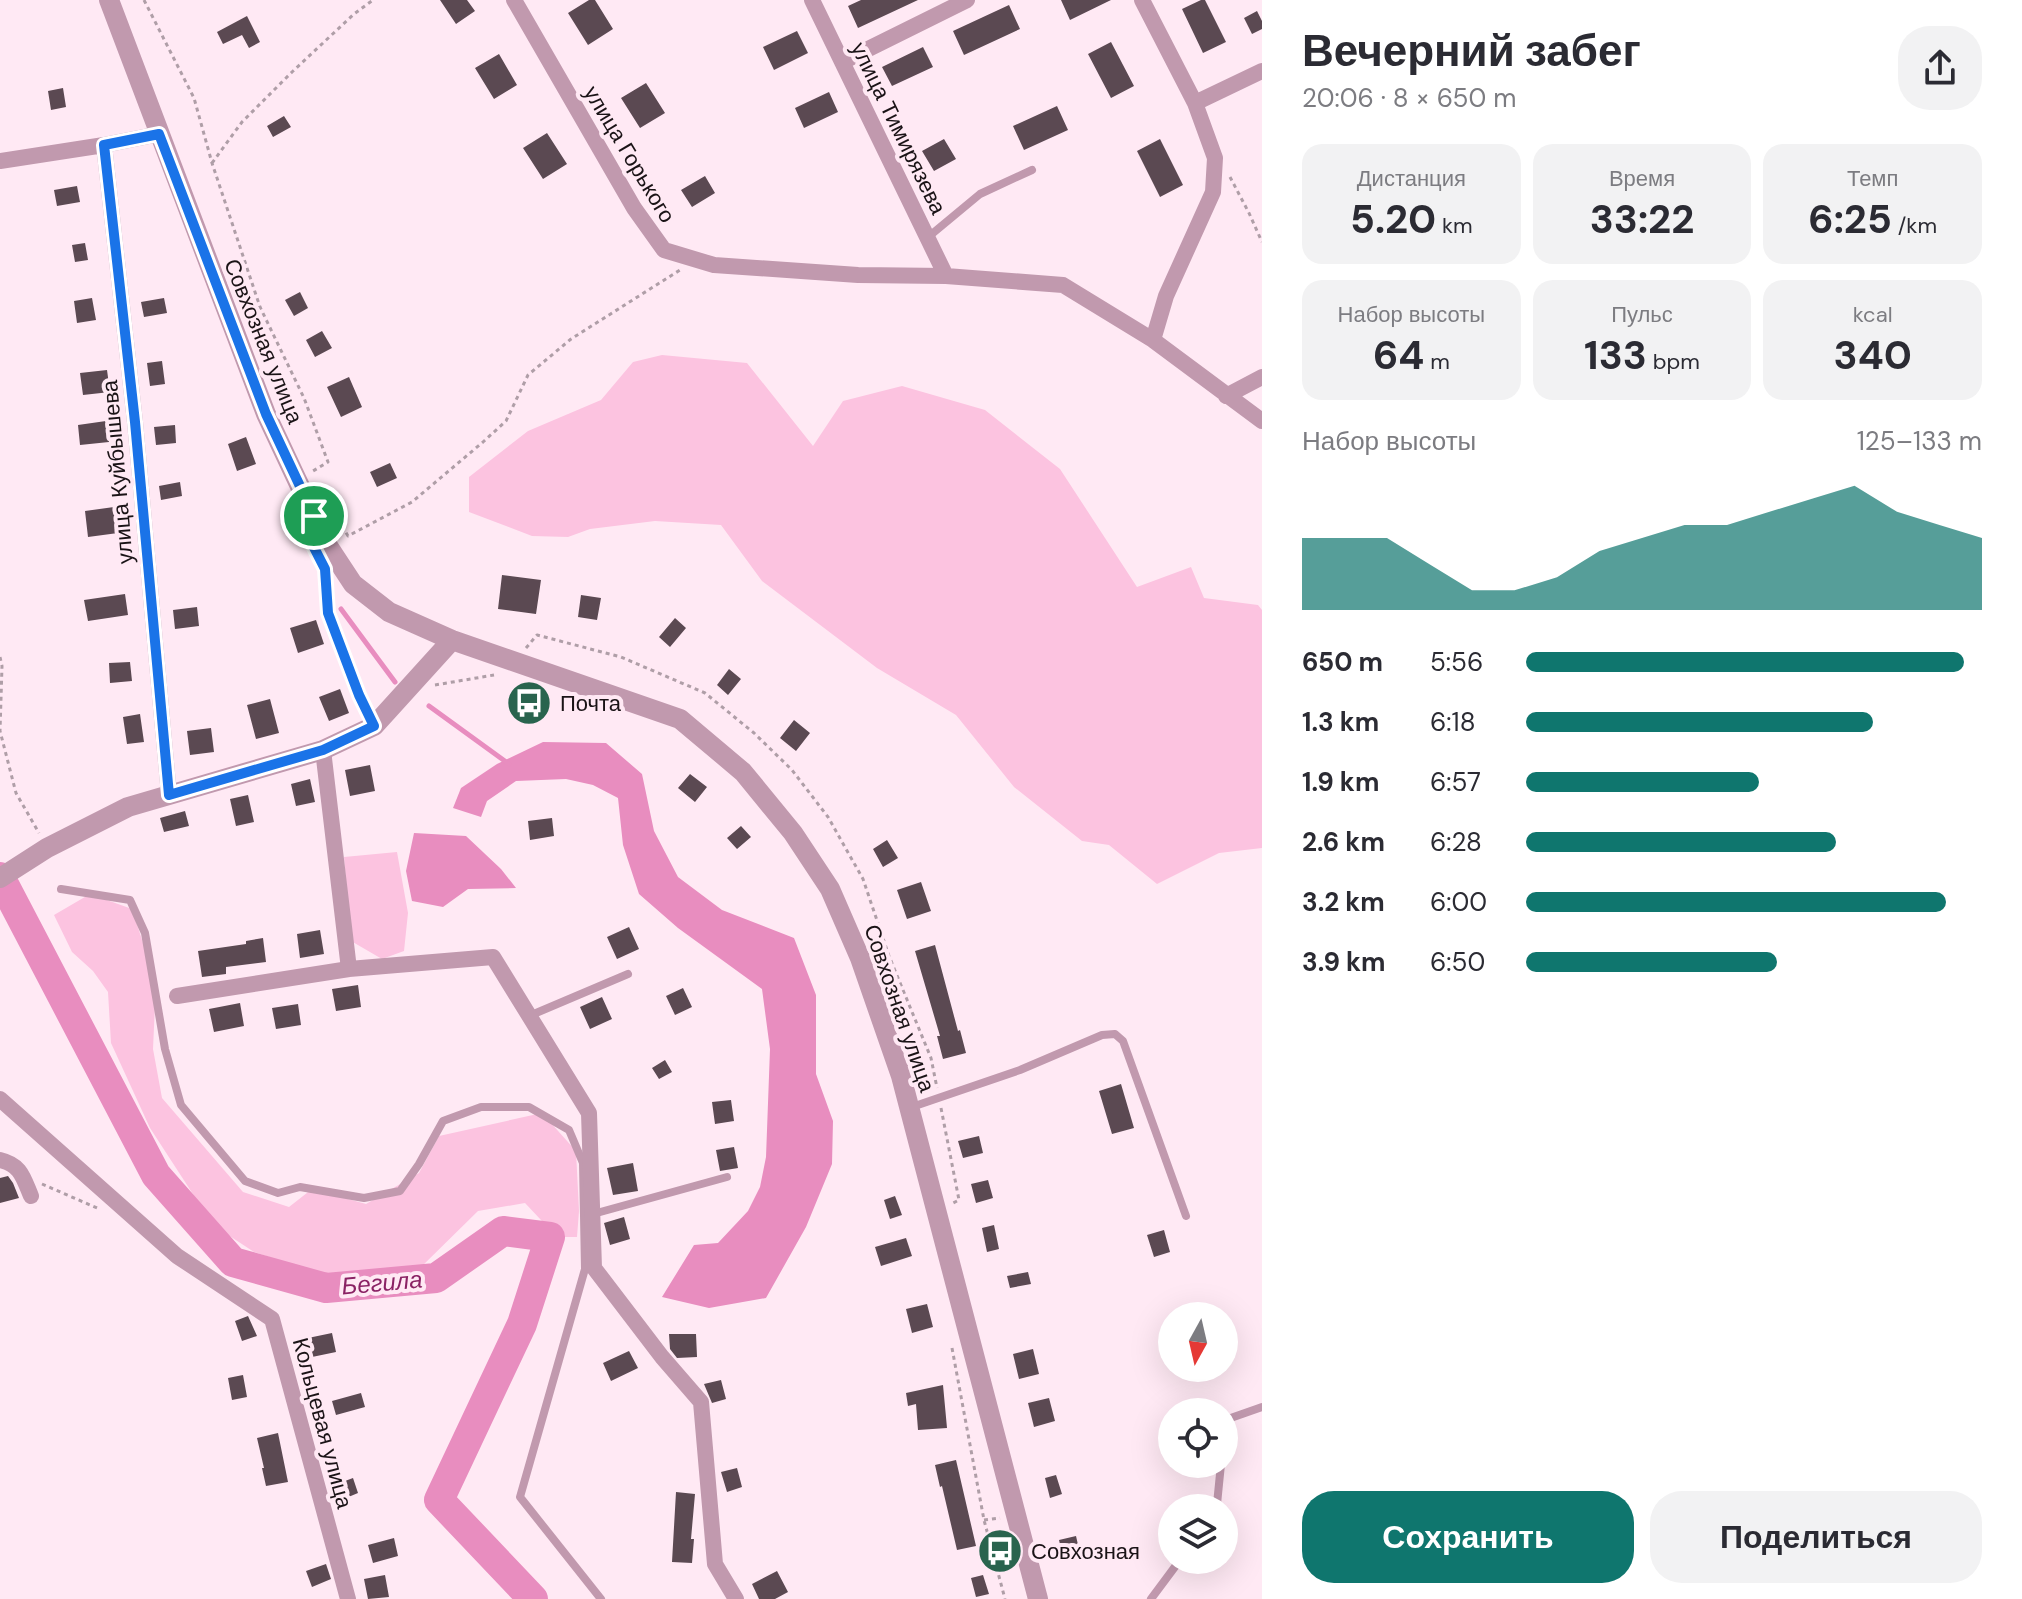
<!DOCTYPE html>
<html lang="ru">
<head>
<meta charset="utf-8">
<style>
  :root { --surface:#fff; --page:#f2f2f3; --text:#2b2b33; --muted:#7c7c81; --accent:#0f766e }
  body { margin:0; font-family:"DM Sans",sans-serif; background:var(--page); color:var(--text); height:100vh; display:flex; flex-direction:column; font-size:30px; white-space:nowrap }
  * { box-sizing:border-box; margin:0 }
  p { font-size:26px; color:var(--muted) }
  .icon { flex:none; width:44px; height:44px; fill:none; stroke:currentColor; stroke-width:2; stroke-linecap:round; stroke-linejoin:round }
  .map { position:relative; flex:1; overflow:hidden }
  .side { display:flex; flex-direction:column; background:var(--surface); width:760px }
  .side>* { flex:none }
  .needle { width:52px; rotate:188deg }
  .tools { position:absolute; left:1158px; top:1302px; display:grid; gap:16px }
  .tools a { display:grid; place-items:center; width:80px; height:80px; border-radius:50%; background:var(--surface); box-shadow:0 8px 32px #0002; font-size:40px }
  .pin { position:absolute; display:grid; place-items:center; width:68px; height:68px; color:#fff; margin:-34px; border:4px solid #fff; border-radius:50%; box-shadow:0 2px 8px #0007 }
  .round { display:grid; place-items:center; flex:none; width:84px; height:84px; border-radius:32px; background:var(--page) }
  .headline { display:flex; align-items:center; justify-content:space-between; height:136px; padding:0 40px }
  h1 { font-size:44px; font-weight:700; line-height:60px }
  .metrics { display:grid; grid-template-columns:repeat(3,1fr); gap:12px; height:136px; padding:8px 40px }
  .metrics div { display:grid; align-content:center; border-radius:20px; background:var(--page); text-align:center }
  .metrics b { font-size:40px; font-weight:700 }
  .metrics small { font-size:22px; font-weight:400 }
  .metrics p { font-size:22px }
  .chart { height:224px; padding:16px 40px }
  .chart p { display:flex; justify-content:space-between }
  .chart svg { width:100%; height:144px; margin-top:8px; fill:var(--accent); opacity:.7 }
  .cta { display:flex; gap:16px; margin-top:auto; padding:16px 40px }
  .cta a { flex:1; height:92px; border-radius:32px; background:var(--accent); color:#fff; font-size:32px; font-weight:700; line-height:92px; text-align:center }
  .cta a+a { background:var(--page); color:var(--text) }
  ul { padding:0 40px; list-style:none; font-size:26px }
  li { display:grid; grid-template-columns:128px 96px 1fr; align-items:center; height:60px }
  li i { height:20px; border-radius:10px; background:var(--accent) }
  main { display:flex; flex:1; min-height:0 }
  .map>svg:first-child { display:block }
</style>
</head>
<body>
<main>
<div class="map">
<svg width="1262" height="1599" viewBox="0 0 1262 1599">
  <rect width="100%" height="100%" fill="#ffe9f4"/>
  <path fill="#fcc3e0" d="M662,355L747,363L813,446L843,401L902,386L985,410L1060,469L1137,587L1191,567L1204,598L1258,605L1262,610V848L1219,853L1157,884L1109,845L1082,841L1014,787L956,715L877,668L762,581L721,525L655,521L590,529L568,537L532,536L469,512V477L528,431L601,400L633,362Z
    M397,852L408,913L404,951L382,959L351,941L344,857Z
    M90,894L132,909L156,983L153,1049L162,1098L243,1192L289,1207L312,1189L366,1204L419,1173L439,1136L542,1113L576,1151L579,1211L577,1237H557L525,1203L478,1211L417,1271L322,1274L254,1252L213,1225L150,1128L111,1043L108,992L93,971L72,952L54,915Z"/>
  <path fill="#e88dbf" d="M543,742L606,743L642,774L654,831L678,877L722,910L794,938L816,995V1074L833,1121L832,1164L806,1227L766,1298L709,1308L662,1297L694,1245L718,1243L748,1211L760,1187L766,1157L770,1049L762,989L678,928L639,894L623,845L618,798L593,785L566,779L516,781L487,801L481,817L453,808L461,788L497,764Z
    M414,833L466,836L501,869L516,888L468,889L443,907L412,901L406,871Z"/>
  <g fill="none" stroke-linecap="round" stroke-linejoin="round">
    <path stroke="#e88dbf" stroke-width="5" d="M341,609L395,682
      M429,706L509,764"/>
    <path stroke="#e88dbf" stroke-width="30" d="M0,877L156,1175L233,1262L326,1288L436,1278L503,1231L550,1237L522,1324L439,1500L533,1599"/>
  </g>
  <path fill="#5b4952" d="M440,0H467L475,11L456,24Z
    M589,0H595L613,29L588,45L568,13Z
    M861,0H918L858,28L848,6Z
    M1061,0H1111L1070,20Z
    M1201,0H1205L1226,42L1203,53L1182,9Z
    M1009,5L1020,29L964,55L953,31Z
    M1257,11L1262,21V29L1252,34L1244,18Z
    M247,16L260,42L249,48L242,35L223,44L217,32Z
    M797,31L808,53L774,70L763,47Z
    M1111,42L1134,86L1111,98L1088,54Z
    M923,47L933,67L892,86L882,67Z
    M499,54L517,85L494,99L475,68Z
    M646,83L665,113L640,128L621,98Z
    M63,88L66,107L51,110L48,91Z
    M829,92L838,112L804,128L795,108Z
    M1057,106L1068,130L1024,150L1013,126Z
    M284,116L291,127L273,137L267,126Z
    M547,133L567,164L543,179L523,148Z
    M944,139L956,159L934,171L922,151Z
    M1160,139L1183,185L1160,197L1137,151Z
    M705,176L715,193L692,207L681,190Z
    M77,186L80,202L57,206L54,190Z
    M85,243L88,260L75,262L72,245Z
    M300,292L308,308L294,316L285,300Z
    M92,298L96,320L77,323L74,301Z
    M164,298L167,313L144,317L141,302Z
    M322,331L332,348L315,357L306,340Z
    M162,361L165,384L150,386L147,363Z
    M107,370L110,392L83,395L80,373Z
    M349,377L362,407L341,417L327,387Z
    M106,421L109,442L80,445L78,425Z
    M175,425L176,443L156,445L154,427Z
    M246,437L256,464L237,471L228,444Z
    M390,463L397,478L377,487L370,472Z
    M180,482L182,496L161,500L159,486Z
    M114,507L118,533L88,537L85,511Z
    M502,575L541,580L536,614L498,609Z
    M125,594L128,615L88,621L84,600Z
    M581,595L601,598L597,620L578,617Z
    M197,607L199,626L175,629L173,610Z
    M675,618L686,628L670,647L659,637Z
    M316,620L324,644L298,653L290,628Z
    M130,662L132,681L110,683L109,663Z
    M729,669L741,679L728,695L717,685Z
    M340,689L349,713L329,721L319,697Z
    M270,699L279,733L256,739L247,705Z
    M140,714L144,742L127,744L123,717Z
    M794,720L810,733L796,751L780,738Z
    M211,728L214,752L190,755L187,731Z
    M370,765L375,791L350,796L345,770Z
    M690,774L707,787L695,802L678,788Z
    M310,779L315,802L296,806L291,784Z
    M248,795L254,822L236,826L230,799Z
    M185,811L189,826L164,832L160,818Z
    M552,818L554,836L530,840L528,821Z
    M741,826L751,837L737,849L727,838Z
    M887,840L898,858L883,867L873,849Z
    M921,882L931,911L907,919L897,890Z
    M629,927L639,949L617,959L607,937Z
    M320,930L324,954L300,958L297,934Z
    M263,938L266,962L226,967V974L202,977L198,951L246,944V941Z
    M935,945L958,1031L960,1030L966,1053L943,1059L937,1036H940L915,951Z
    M358,985L361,1007L336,1011L332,989Z
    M683,988L692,1007L675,1015L666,996Z
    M602,997L612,1019L590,1029L580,1007Z
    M240,1003L244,1026L214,1032L209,1009Z
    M298,1004L301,1025L276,1029L272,1008Z
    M665,1060L672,1072L659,1079L652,1068Z
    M1121,1084L1134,1128L1112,1134L1099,1091Z
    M731,1100L734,1121L715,1124L712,1102Z
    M979,1136L983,1153L963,1158L958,1141Z
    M734,1147L738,1168L720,1171L716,1150Z
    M633,1163L638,1191L613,1195L607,1168Z
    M8,1176L13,1183L19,1198L0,1203V1178Z
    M988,1180L993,1198L976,1203L971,1184Z
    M895,1196L902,1215L890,1219L884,1200Z
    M624,1217L630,1239L610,1245L604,1223Z
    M994,1225L999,1249L987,1252L982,1228Z
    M1164,1230L1170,1252L1154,1257L1147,1235Z
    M906,1238L912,1256L881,1266L875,1247Z
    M1028,1272L1031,1284L1010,1288L1007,1276Z
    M927,1304L933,1327L912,1333L906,1309Z
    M248,1316L257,1336L242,1341L235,1321Z
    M332,1333L336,1352L312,1357L308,1338Z
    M669,1334H696L697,1357L677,1358L670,1349Z
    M1033,1349L1039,1374L1019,1379L1013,1354Z
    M629,1351L638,1368L611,1381L603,1363Z
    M243,1375L247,1397L232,1400L228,1378Z
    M721,1380L726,1399L712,1403L704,1384Z
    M943,1385L947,1428L918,1430L916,1404L908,1406L906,1393Z
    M361,1393L365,1407L336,1415L332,1401Z
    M1049,1398L1055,1421L1034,1427L1028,1403Z
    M278,1433L288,1482L266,1486L262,1468H264L257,1438Z
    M956,1460L976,1546L957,1550L942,1486L940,1487L935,1465Z
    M737,1468L742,1487L727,1492L721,1472Z
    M1056,1475L1062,1494L1050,1498L1045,1478Z
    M353,1478L358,1493L334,1503L329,1487Z
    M676,1492L695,1494L691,1539H694L692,1563L672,1562Z
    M1076,1536L1081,1558L1064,1562L1059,1540Z
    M394,1538L398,1556L373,1563L368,1545Z
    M326,1564L331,1579L312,1587L306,1571Z
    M777,1571L788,1592L775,1599H759L752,1584Z
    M385,1575L389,1597L368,1599L364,1579Z
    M983,1575L989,1594L976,1597L971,1578Z"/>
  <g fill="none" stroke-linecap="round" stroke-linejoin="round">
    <path stroke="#af9ea7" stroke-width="3" stroke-dasharray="4 4" stroke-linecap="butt" d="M144,0L194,98L212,163L260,307L304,398L328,462L313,471
      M212,163L242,122L292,72L354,14L373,0
      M1230,177L1249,213L1262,242
      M334,512L348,536L412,502L483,442L506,421L528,375L571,339L680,270
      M326,576L328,613L366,709
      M526,648L537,635L621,657L705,693L754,733L792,770L828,817L863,879L889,956L931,1058L937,1088
      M0,657L2,666L0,731L16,793L39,833
      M435,685L494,675
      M941,1108L959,1200L953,1203
      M42,1184L97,1208
      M952,1348L984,1520L1005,1599
      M984,1520L1000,1518"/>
    <path stroke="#c199ae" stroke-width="8" d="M927,238L980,194L1032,170
      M61,889L130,900L145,933L165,1049L181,1105L245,1181L278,1193L300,1187L364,1198L400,1191L419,1164L443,1121L481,1107H529L569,1130L583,1163L585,1269L520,1497L601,1599
      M529,1016L628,974
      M909,1108L1020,1070L1102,1035L1115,1034L1123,1041L1186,1216
      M593,1214L727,1177
      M1224,1430L1225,1420L1262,1407
      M1215,1508L1217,1504L1221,1464
      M1151,1599L1180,1560"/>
    <path stroke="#c199ae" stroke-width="16" d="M514,0L634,208L664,250L714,265L858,275L946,276L1063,285L1153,340L1262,421
      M812,0L946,276
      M1142,0L1195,103L1215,158L1213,192L1166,296L1153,340
      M842,62L967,0
      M1195,103L1262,71
      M104,145L135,422L169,795
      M0,161L104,145L159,134
      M1226,396L1262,377
      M349,969L493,957L589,1113L594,1268L662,1357L701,1402L715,1564L736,1599
      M177,996L349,969L323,750
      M0,1099L177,1256L272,1319L348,1599
      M0,1160C21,1165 23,1177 31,1196"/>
    <path stroke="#c199ae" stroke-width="20" d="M109,0L266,414L328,546L353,584L389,612L452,640L680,719L743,772L793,833L830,889L860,958L901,1076L1038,1599
      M0,878L47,848L128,807L323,750L374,726L452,640"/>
  </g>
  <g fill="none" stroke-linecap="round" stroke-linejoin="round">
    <g stroke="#fff" stroke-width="16">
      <path id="route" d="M159,134L266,414L314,516L301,522L325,569L328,613L359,695L374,726L323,750L169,795L135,422L104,145Z"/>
    </g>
    <use href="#route" stroke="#1a73e8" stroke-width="10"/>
  </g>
  <defs>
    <g id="bus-disc" transform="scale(2.3)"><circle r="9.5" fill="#29644e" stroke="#ffe9f4"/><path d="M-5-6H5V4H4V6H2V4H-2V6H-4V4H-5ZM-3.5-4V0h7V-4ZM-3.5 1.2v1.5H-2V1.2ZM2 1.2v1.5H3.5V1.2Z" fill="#fff"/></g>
  </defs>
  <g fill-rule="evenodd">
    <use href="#bus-disc" x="529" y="703"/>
    <use href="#bus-disc" x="1000" y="1551"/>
  </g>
  <g text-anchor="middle" stroke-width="8" stroke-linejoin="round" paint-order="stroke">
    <g font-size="22" fill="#1a1316" stroke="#ffe9f4">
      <text transform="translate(899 128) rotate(64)" y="8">улица Тимирязева</text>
      <text transform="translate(630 154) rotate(59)" y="8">улица Горького</text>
      <text transform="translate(264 341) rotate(68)" y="8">Совхозная улица</text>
      <text transform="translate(117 472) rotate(-95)" y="8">улица Куйбышева</text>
      <text transform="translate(900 1008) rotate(71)" y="8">Совхозная улица</text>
      <text transform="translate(323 1423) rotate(75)" y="8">Кольцевая улица</text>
    </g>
    <g font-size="22" fill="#1a1316" stroke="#ffe9f4" text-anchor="start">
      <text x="560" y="711">Почта</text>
      <text x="1031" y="1559">Совхозная</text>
    </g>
    <g font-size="24" font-style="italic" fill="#8a2264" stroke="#ffe9f4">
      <text transform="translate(382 1283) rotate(-5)" y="8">Бегила</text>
    </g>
  </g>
</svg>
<div class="tools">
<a><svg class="needle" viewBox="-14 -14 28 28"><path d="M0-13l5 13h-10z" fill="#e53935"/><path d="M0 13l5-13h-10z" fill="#7c7c81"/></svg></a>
<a><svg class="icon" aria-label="locate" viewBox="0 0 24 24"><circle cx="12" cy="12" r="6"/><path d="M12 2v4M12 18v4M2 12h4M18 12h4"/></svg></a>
<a><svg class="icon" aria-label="layers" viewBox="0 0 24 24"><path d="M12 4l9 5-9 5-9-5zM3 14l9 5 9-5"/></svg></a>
</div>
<div class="pin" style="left:314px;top:516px;background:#1e9e55"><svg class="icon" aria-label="arrive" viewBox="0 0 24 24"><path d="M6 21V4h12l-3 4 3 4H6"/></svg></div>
</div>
<section class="side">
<div class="headline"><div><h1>Вечерний забег</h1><p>20:06 · 8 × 650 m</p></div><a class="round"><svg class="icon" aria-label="share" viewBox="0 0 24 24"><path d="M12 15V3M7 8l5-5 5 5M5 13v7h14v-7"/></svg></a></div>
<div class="metrics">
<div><p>Дистанция</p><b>5.20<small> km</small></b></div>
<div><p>Время</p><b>33:22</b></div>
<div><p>Темп</p><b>6:25<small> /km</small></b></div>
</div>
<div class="metrics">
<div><p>Набор высоты</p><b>64<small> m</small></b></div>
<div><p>Пульс</p><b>133<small> bpm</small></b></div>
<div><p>kcal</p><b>340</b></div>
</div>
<div class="chart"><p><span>Набор высоты</span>125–133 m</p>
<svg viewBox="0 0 160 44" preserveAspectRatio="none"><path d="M0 44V22L10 22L20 22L30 30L40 38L50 38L60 34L70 26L80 22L90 18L100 18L110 14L120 10L130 6L140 14L150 18L160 22V44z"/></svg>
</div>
<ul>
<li><b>650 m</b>5:56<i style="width:96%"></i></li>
<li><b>1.3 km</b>6:18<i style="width:76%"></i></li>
<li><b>1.9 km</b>6:57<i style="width:51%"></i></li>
<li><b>2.6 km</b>6:28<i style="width:68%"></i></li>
<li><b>3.2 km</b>6:00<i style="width:92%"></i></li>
<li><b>3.9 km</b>6:50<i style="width:55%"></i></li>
</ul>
<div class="cta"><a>Сохранить</a><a>Поделиться</a></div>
</section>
</main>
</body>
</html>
